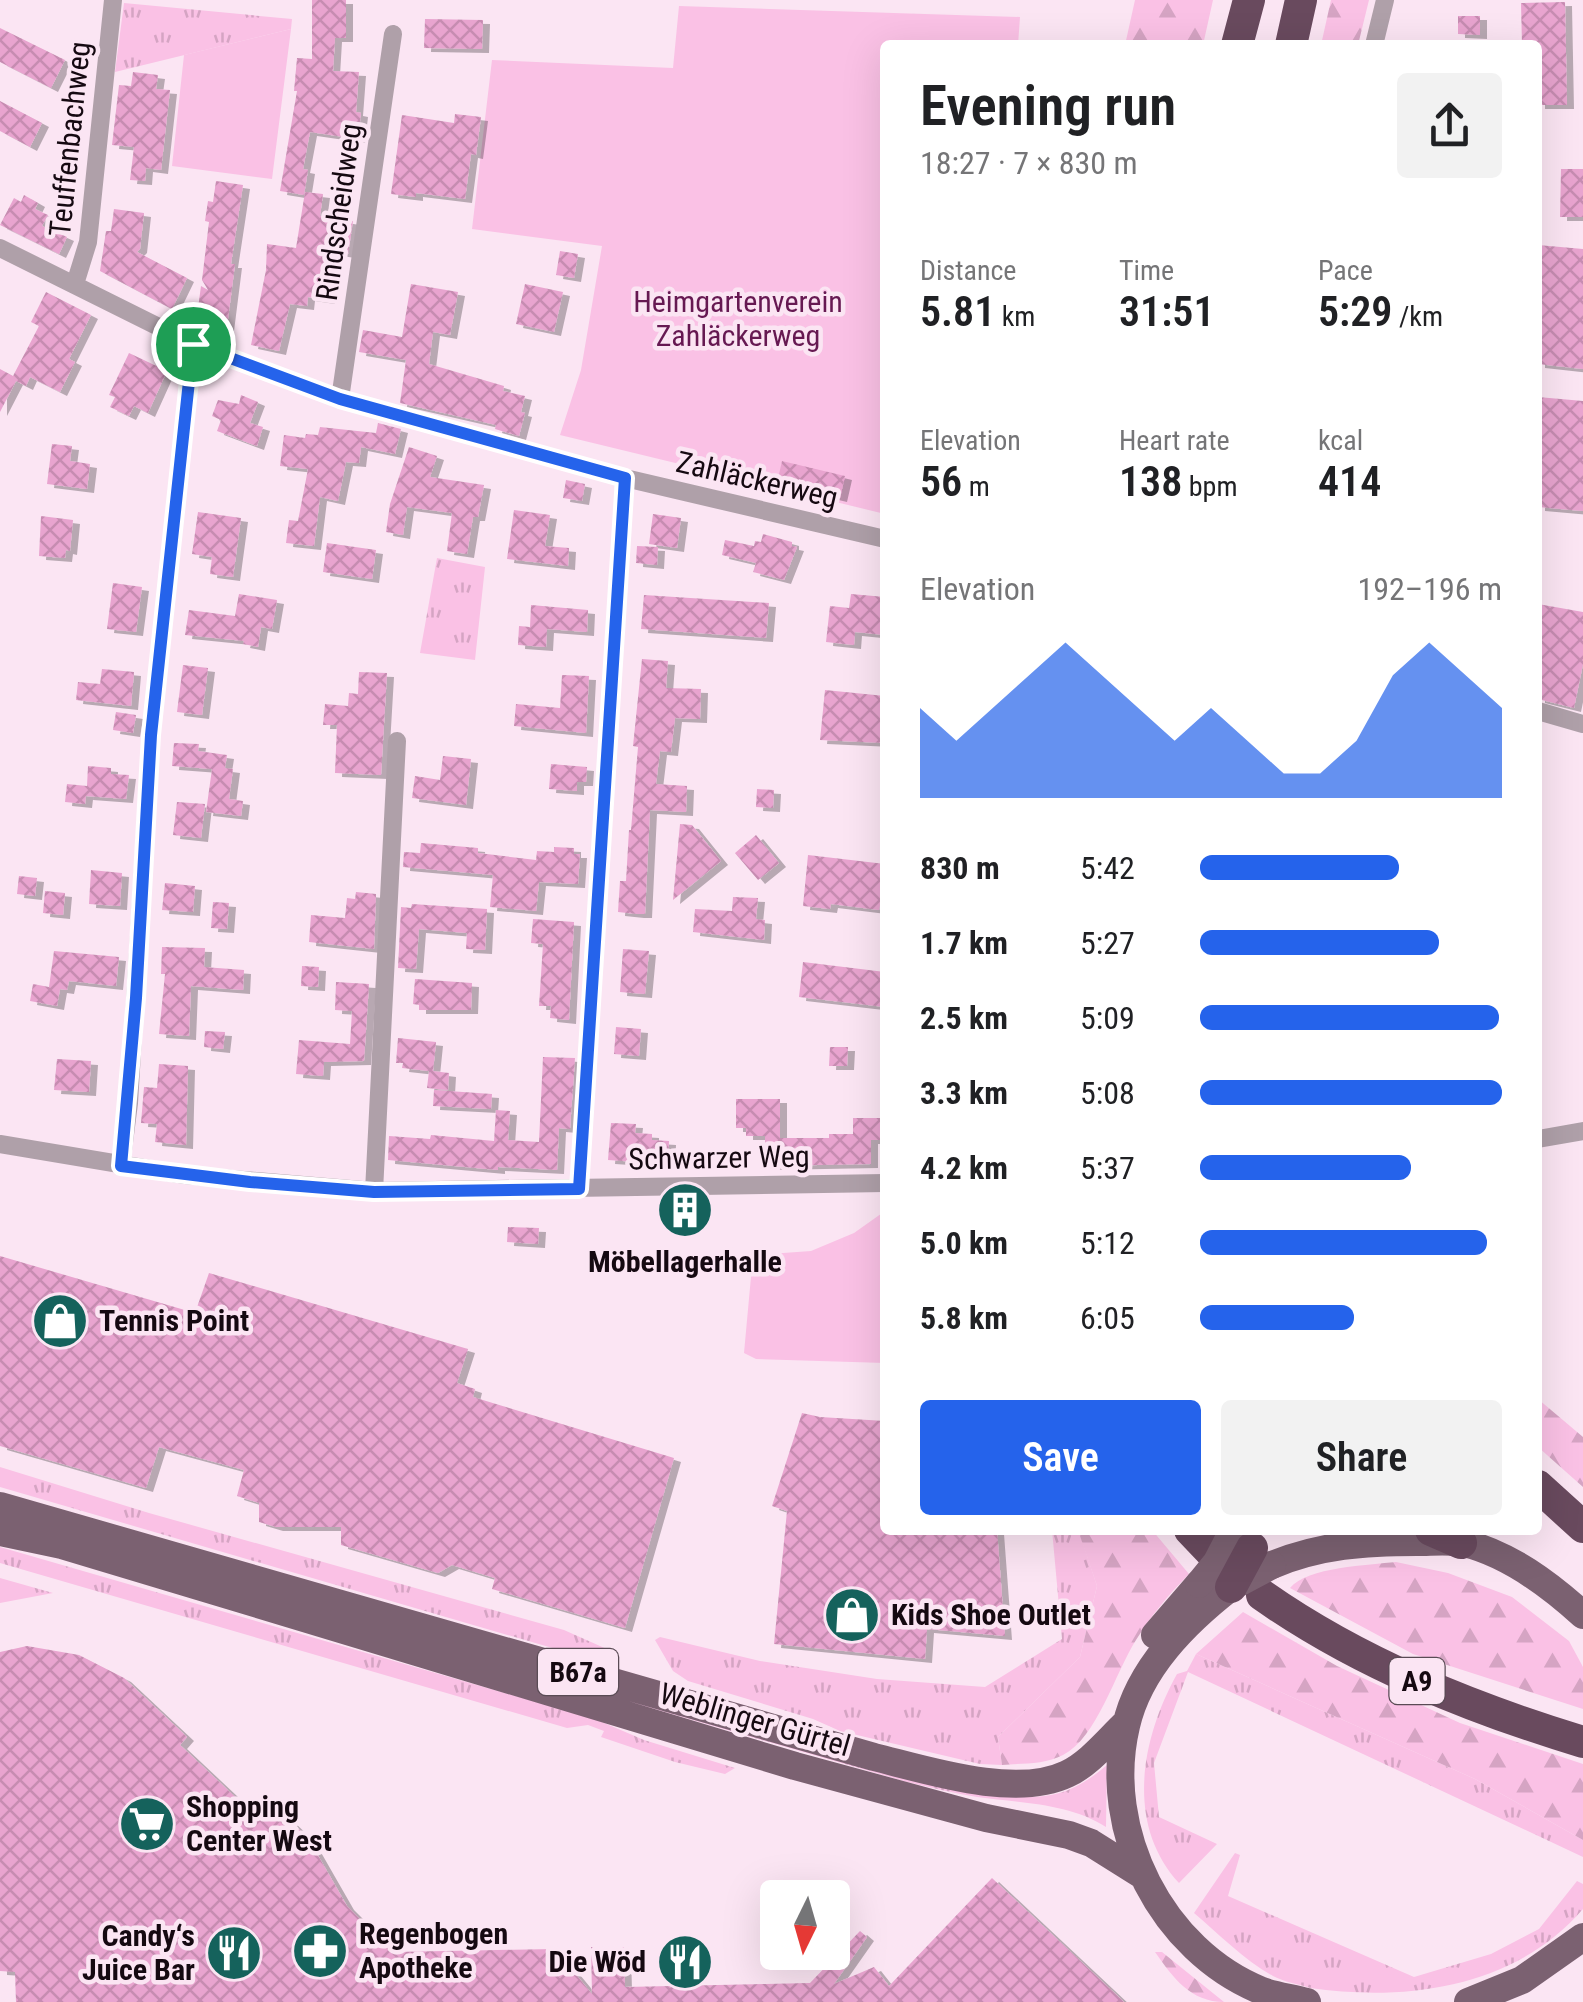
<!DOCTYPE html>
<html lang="en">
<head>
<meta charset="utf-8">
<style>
  :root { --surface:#fff; --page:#f2f2f2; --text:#202124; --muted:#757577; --accent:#2563eb }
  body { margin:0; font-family:"Roboto Condensed",sans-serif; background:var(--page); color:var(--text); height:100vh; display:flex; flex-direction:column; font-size:38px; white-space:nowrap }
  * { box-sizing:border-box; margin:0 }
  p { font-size:32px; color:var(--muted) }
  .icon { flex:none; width:55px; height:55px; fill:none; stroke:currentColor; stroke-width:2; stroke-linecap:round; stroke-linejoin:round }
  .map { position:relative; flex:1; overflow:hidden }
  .side { position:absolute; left:880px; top:40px; width:662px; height:1495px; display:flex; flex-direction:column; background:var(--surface); border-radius:10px; box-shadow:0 10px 40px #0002 }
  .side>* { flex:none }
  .needle { width:65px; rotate:185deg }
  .buttons { position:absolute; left:760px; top:1880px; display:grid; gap:20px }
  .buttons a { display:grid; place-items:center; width:90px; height:90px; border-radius:10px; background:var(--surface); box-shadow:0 10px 40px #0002; font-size:50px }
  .pin { position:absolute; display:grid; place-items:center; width:85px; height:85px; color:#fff; margin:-42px; border:5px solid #fff; border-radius:50%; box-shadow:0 2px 10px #0007 }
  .round { display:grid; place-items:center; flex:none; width:105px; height:105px; border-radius:10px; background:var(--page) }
  .head { display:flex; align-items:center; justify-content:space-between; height:170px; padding:0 40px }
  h1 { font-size:55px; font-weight:600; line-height:75px }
  .stats { display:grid; grid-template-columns:repeat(3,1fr); gap:15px; height:170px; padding:10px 40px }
  .stats div { display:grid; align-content:center }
  .stats b { font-size:42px; font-weight:600 }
  .stats small { font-size:28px; font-weight:400 }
  .stats p { font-size:28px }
  .chart { height:280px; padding:20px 40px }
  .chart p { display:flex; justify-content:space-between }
  .chart svg { width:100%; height:180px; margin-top:10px; fill:var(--accent); opacity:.7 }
  .cta { display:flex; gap:20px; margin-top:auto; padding:20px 40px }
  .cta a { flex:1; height:115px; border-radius:10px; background:var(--accent); color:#fff; font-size:40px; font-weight:600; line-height:115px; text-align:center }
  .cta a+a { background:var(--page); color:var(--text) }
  ul { padding:0 40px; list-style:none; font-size:32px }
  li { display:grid; grid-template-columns:160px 120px 1fr; align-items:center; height:75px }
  li i { height:25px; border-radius:12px; background:var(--accent) }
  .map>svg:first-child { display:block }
</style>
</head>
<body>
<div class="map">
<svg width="1583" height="2002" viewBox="0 0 1583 2002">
  <defs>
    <pattern id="grass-tufts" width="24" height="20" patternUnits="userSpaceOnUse" patternTransform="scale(2.5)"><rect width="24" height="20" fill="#fac1e5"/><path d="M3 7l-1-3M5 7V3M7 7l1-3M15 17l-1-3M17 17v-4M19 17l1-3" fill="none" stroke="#d5a4c3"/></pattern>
    <pattern id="forest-firs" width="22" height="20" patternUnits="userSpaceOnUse" patternTransform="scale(2.5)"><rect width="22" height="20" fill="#fac1e5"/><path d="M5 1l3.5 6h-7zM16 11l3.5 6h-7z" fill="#d5a4c3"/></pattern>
    <pattern id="building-cross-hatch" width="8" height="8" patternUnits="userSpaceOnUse" patternTransform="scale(2.5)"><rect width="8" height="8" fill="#e8a4cf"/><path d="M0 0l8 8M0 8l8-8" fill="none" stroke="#c68cb1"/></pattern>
    <filter id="shadow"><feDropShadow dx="7" dy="4" stdDeviation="0" flood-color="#0004"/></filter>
  </defs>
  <rect width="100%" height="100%" fill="#fbe5f3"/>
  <path fill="url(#grass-tufts)" d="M124,3L292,19L291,29L115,72Z
    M437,558L485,567L475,660L420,653Z
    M0,1467L149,1513L564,1630L609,1650L614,1666L0,1487Z
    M1052,1530L1079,1531L1097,1586L1080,1657L998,1737L1002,1765L980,1764L840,1731L813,1719L688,1681L673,1671L655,1640L660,1637L760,1661L877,1679L985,1687L1062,1639Z
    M0,1547L595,1719L644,1740L735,1768L725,1774L675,1762L601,1737L604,1731L588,1725L567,1728L0,1563Z
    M0,1578L53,1593L0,1603Z
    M257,1594L982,1793C1036,1800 1064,1802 1107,1765L1106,1827C1069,1803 1020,1803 977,1797C953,1793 930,1787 907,1782Z
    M1196,1654L1475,1779L1583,1840V1857L1188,1672L1154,1763L1159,1817L1217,1844L1179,1883C1125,1824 1141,1739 1177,1674L1187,1671Z
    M1235,1853L1240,1855L1228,1896L1414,1977L1491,1954L1539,1929L1577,1881L1583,1884V1909C1516,1987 1408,2002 1310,1988C1298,1984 1284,1982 1273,1976C1245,1961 1219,1934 1194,1913Z"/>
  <path fill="url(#forest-firs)" d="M1135,0H1213L1203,45H1125Z
    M1331,0H1369L1358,45H1321Z
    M1538,1399L1583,1437V1487L1538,1447Z
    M1078,1530H1152L1189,1574C1168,1595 1151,1616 1136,1640C1115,1673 1097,1738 1063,1755C1044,1765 1022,1763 1002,1765L998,1737L1080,1657L1097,1586Z
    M1396,1562L1448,1573L1512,1597L1569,1641L1583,1667V1709L1413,1654L1290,1588C1307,1567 1369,1565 1396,1562Z
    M1243,1612L1337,1666L1460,1723L1583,1764V1840L1475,1779L1196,1654Z
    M1155,1952H1162L1224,2002C1191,2002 1173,1978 1155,1952Z"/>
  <path fill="#fac1e5" d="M679,6L1020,17L1018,45H885V514L560,435L581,370L602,246L472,229L492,60L673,68Z
    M291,29L272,179L172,166L184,55Z
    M885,1211V1363L756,1359L744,1353L753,1255L811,1251L854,1233Z"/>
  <path fill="url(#building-cross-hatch)" filter="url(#shadow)" d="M312,0H346V38H335L333,71L359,72L356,112L361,113L358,139L310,132L303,169L308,170L304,195L280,191L297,91H294L297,58L312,59Z
    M1565,2L1567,105H1538V45H1522L1521,3Z
    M1458,16H1480V35L1458,34Z
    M425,19L483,20L482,49L424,48Z
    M0,28L65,60L51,88L0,62Z
    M133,72L158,75L156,89L170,90L161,170L146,168L145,181L130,180L134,147L112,145L119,85L131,86Z
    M0,101L42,123L30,147L0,131Z
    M455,114L481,117L476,155L471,154L465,199L416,193V197L391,194L402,115L454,123Z
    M1561,169H1583V217H1560Z
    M216,181L243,185L231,264H235L227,327L196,323L201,286L208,290L202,280L209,222L205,221L208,201L213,202Z
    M305,192L323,194L320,216L353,221L348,254L335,252L328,300L308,297L307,306L290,304L279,351L251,345L266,270L267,244L296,248Z
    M24,195L38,203L35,209L48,215L42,226L67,237L59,254L0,225L14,198L21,202Z
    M114,209L144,213L140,249L137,252L187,278L172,309L100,271L106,231H111Z
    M1538,245L1583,249V369L1538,364Z
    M560,251L578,254L574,278L556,275Z
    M411,284L458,292L450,335L433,332L429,364L504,386L503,391L525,396L521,412L525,413L519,436L495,429L496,425L400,403L406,360L359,352L363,330L402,337Z
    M525,284L563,292L554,332L516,324Z
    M46,292L91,315L69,359L75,362L60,392L30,377L26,386L16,381L0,412V369L13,376L39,326L31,322Z
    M129,353L167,371L148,413L134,406L129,416L110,407L115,397L109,395Z
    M241,395L258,402L250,423L263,427L257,446L217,431L221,420L212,416L218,400L239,404Z
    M1538,397L1583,401V511L1538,507Z
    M378,423L401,429L395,454L361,447L359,463L346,462L338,501L320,497L314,546L286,543L289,520L298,521L308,469L280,466L284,435L305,438L306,434L318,435L320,427L376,433Z
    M52,444L72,446L70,461L90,464L87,489L47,484Z
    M409,447L437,456L430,477L484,485L478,517H473L467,554L447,551L452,513L407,507L403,535L386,532L390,504Z
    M782,461L845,476L840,498L777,483Z
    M566,480L585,484L582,501L563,498Z
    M514,510L550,515L545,546L569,548L568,566L507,559Z
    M198,512L241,518L233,577L210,574L212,557L192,554Z
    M653,514L681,518L677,548L649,544Z
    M41,516L73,520L70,551L66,550L65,558L39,556Z
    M763,534L792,542V546L797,547L784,580L753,572L756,563L722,555L725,540L754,546L755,541L761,542Z
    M327,543L376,550L372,579L323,572Z
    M637,546L658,547L657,565L636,563Z
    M113,583L142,587L136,632L107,629Z
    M239,594L277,600L272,629L261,627L258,647L243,644L244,641L185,635L189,610L235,616Z
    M851,594L885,597V635L855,632L854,645L826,642L830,606L849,608Z
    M644,595L769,603L766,638L641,629Z
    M1538,604L1583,612V664L1574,708L1538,699Z
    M531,605L588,610L587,632L547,629L546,647L518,645L519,626L530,627Z
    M642,659L668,661L666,688L701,689L700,719L675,718L671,752L660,751L656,784L687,786L686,812L650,810L645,914H637L618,912L620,881H626L629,830H631L638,747L633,746Z
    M183,665L208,668L202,715L177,712Z
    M102,669L134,672L131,706L76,700L78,682L100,684Z
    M359,672L387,673L381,775L335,773L337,725H323L325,704L348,706L349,693L358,694Z
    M562,675L589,676L586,733L514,726L516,704L560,708Z
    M825,690L885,696V743L820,740Z
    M116,712L136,715L133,733L113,730Z
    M174,743L199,744L198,751L227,755L225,768L233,769L229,799L243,801L241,816L206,812L212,769L172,766Z
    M443,756L471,759L466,805L412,798L415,776L440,780Z
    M551,764L587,767L586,782H577V791L549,789Z
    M88,766L111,768V774L129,775L126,799L86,796L87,787L85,804L65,802L67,784L87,786Z
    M757,789L774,790L773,808L756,807Z
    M177,802L205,804L201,838L173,835Z
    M680,824L692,825L721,861L673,900Z
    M756,835L779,863L758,880L735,853Z
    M421,843L478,848V853L536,860L537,851L554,852V847L574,848V854H580L578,884L539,882L536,911L490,907L493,875L403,867L404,852L420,853Z
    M808,855L885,864V901H881L879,910L831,904L830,909L803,906Z
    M91,870L122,873L120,906L89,904Z
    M19,876L37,878L35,896L17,894Z
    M165,883L195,886L193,912L162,910Z
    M45,891L65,893L63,915L43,913Z
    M356,892L376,894L374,949L309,942L311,915L345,918L347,898L355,899Z
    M733,897L758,898L756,919L765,920L764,940L693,932L695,909L732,911Z
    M213,902L229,903L227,929L211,928Z
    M412,904L487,909L485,950L466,949L467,933L419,929L416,969L398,968L401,907L411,908Z
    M533,919L574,922L569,1020L550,1018L551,1006H539L543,944L531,943Z
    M162,947L205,948L204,967L244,970L243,990L191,986L189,1036L159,1034L165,974H161Z
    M623,949L649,951L645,994L620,992Z
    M54,951L119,957L116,986L69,981L67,990L60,989L57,1006L30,1001L33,984L49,987Z
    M803,962L885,972V1007L799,997Z
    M302,966L319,967L318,987L301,986Z
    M415,979L472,983L471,1010H419V1005L413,1004Z
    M336,982L369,984L364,1061L324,1062L323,1076L296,1074L299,1040L350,1044L352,1011L335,1010Z
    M616,1027L641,1029L639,1056L614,1054Z
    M205,1031L225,1032L223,1049L204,1047Z
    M398,1038L436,1042L433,1071L449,1073L448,1090L427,1088L429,1071L402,1068L403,1063H396Z
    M830,1047H848L847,1066H829Z
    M543,1057L575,1058L570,1129L559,1128L557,1170L498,1167V1170L388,1160L389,1136L430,1139L431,1135L494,1141L496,1110L510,1111L508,1140L539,1142Z
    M57,1059L91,1061L89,1092L54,1090Z
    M159,1064L188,1066L186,1145L155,1142L157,1124L141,1123L144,1087L157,1088Z
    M434,1090L492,1094L491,1109L433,1106Z
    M736,1099H780V1138H829V1134H853V1118H885V1140H871V1164L765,1166V1136H746V1128H736Z
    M611,1123L636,1124L635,1133L652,1134V1140L669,1141L668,1164L608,1160Z
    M508,1227L539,1228L538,1244L507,1242Z
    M0,1256L195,1313L209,1273L468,1349L457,1383L475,1389L473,1397L674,1458L625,1628L492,1589L495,1578L452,1565L438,1573L341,1545V1527H276L259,1522V1503L237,1496L244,1470L159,1447L146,1488L0,1446Z
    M802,1413L820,1417L885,1421V1530H997L1005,1636L927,1629L925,1659L774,1644L787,1511L772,1506Z
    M27,1646L79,1655L124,1678L187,1737L180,1745L248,1809L263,1795L308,1838L347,1906L393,1952L555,1949L592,1994L591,1947H624L625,1987L810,1983L860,1931L867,1937L834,1984L874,1967L889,1986L992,1878L1124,2002H16L15,1972L0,1971V1652Z"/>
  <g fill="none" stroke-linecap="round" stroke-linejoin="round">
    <path stroke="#afa0a9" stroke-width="18" d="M1374,45L1385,0
      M0,248L193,344L340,399L625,478L885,539
      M75,284L88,242L113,0
      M340,399L393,34
      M1538,711L1583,724
      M1538,1139L1583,1131
      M0,1144L185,1175L374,1191L885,1183
      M121,1166L129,1103L151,735L193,344
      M579,1189L625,478
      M374,1191L397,741"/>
    <path stroke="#7b6171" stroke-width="28" d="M0,1506L874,1757C927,1770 1015,1799 1067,1774C1089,1764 1108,1740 1126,1723
      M0,1532L62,1545L795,1766L986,1818L1069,1835L1091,1843L1142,1875
      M1272,1565C1320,1545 1365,1542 1417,1542C1432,1542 1449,1540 1464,1543C1509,1554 1549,1584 1583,1615
      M1231,1587C1186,1622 1139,1668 1126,1726C1101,1831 1162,1951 1262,1991C1276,1996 1293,1998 1307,2002
      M1155,1635L1199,1584
      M1468,2002L1522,1980L1583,1937"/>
    <path stroke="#694a5e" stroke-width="32" d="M1237,45L1249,0
      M1291,45L1301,0
      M1538,1486L1583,1527
      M1190,1530L1210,1551
      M1431,1530L1461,1543
      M1262,1595C1359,1663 1471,1708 1583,1742"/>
    <path stroke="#7b6171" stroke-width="28" d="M1199,1584L1217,1562L1232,1533
      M1231,1587L1272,1565"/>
    <path stroke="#694a5e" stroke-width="32" d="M1231,1587L1252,1548"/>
  </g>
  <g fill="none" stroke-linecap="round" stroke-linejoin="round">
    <g stroke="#fff" stroke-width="20">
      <path id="route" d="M193,344L340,399L625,478L579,1189L374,1192L250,1182L121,1166L136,998L151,735Z"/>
    </g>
    <use href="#route" stroke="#2563eb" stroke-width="12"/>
  </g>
  <defs>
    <g id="building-disc" transform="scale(2.875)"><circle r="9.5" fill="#15625c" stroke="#fbe5f3"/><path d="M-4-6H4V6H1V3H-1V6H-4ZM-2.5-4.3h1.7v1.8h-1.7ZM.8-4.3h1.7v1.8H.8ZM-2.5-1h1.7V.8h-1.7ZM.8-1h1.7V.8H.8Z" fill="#fff"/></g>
    <g id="shop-disc" transform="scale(2.875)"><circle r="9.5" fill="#15625c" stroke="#fbe5f3"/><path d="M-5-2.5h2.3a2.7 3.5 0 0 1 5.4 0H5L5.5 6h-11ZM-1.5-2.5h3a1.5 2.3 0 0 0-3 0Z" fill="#fff"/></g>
    <g id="supermarket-disc" transform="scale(2.875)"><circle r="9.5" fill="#15625c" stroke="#fbe5f3"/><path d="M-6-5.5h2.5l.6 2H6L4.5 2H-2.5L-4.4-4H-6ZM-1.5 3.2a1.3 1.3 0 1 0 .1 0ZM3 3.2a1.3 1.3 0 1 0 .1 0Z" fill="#fff"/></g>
    <g id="pharmacy-disc" transform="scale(2.875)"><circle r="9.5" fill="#15625c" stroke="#fbe5f3"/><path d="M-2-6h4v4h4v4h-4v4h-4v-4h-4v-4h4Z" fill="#fff"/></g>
    <g id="restaurant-disc" transform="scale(2.875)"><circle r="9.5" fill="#15625c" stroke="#fbe5f3"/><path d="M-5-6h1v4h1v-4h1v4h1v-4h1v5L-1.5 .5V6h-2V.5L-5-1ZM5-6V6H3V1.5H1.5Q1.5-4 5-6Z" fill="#fff"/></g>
  </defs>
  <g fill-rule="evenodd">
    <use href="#building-disc" x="685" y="1210"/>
    <use href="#shop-disc" x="60" y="1321"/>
    <use href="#shop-disc" x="852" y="1615"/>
    <use href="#supermarket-disc" x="147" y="1824"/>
    <use href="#pharmacy-disc" x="320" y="1951"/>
    <use href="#restaurant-disc" x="234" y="1953"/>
    <use href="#restaurant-disc" x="685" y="1962"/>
  </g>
  <g text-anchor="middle" stroke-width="9" stroke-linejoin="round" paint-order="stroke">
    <g fill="#fbe5f3" stroke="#5a4b55" stroke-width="2.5">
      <rect x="538" y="1649" width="80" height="46" rx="8"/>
      <rect x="1389.5" y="1658" width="55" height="46" rx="8"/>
    </g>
    <g font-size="28" font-weight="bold" fill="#150911">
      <text x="578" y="1682">B67a</text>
      <text x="1417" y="1691">A9</text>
    </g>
    <g font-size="30" fill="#150911" stroke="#fbe5f3">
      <text transform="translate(70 139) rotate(-84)" y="10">Teuffenbachweg</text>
      <text transform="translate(339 212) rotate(-82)" y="10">Rindscheidweg</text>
      <text transform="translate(757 480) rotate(13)" y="10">Zahläckerweg</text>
      <text transform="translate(719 1158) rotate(-1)" y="10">Schwarzer Weg</text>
      <text transform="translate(755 1720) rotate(16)" y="10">Weblinger Gürtel</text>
    </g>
    <g font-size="30" fill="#661952" stroke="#fbe5f3">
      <text x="738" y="312">Heimgartenverein<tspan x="738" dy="34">Zahläckerweg</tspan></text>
    </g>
    <g font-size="30" font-weight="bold" fill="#150911" stroke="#fbe5f3" text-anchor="start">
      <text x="685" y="1272" text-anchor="middle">Möbellagerhalle</text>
      <text x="99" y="1331">Tennis Point</text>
      <text x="891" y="1625">Kids Shoe Outlet</text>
      <text x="186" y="1817">Shopping<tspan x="186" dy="34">Center West</tspan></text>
      <text x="359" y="1944">Regenbogen<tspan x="359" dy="34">Apotheke</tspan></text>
      <text x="195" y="1946" text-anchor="end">Candy‘s<tspan x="195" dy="34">Juice Bar</tspan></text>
      <text x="646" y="1972" text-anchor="end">Die Wöd</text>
    </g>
  </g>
</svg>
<div class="buttons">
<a><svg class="needle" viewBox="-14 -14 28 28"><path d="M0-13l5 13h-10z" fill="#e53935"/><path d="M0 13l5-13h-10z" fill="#757577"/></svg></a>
</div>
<div class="pin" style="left:193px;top:344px;background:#1e9e55"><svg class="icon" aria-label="arrive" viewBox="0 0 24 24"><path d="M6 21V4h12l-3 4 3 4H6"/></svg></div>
<section class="side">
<div class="head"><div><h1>Evening run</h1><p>18:27 · 7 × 830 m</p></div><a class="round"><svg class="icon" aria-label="share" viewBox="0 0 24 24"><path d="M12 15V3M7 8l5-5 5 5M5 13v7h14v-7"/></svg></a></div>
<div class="stats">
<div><p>Distance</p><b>5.81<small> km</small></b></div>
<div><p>Time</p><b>31:51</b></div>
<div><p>Pace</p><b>5:29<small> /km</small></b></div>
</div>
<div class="stats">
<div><p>Elevation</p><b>56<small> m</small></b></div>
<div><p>Heart rate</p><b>138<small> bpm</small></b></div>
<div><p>kcal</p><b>414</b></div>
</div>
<div class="chart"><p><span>Elevation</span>192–196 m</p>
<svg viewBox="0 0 160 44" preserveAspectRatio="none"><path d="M0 44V22L10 30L20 22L30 14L40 6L50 14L60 22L70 30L80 22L90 30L100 38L110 38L120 30L130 14L140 6L150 14L160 22V44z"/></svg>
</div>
<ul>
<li><b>830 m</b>5:42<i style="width:66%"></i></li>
<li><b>1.7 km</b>5:27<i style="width:79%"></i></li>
<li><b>2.5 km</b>5:09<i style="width:99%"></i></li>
<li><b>3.3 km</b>5:08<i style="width:100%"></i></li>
<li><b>4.2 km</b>5:37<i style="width:70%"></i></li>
<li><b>5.0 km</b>5:12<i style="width:95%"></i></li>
<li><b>5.8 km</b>6:05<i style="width:51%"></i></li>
</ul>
<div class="cta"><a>Save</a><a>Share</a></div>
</section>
</div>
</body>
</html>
